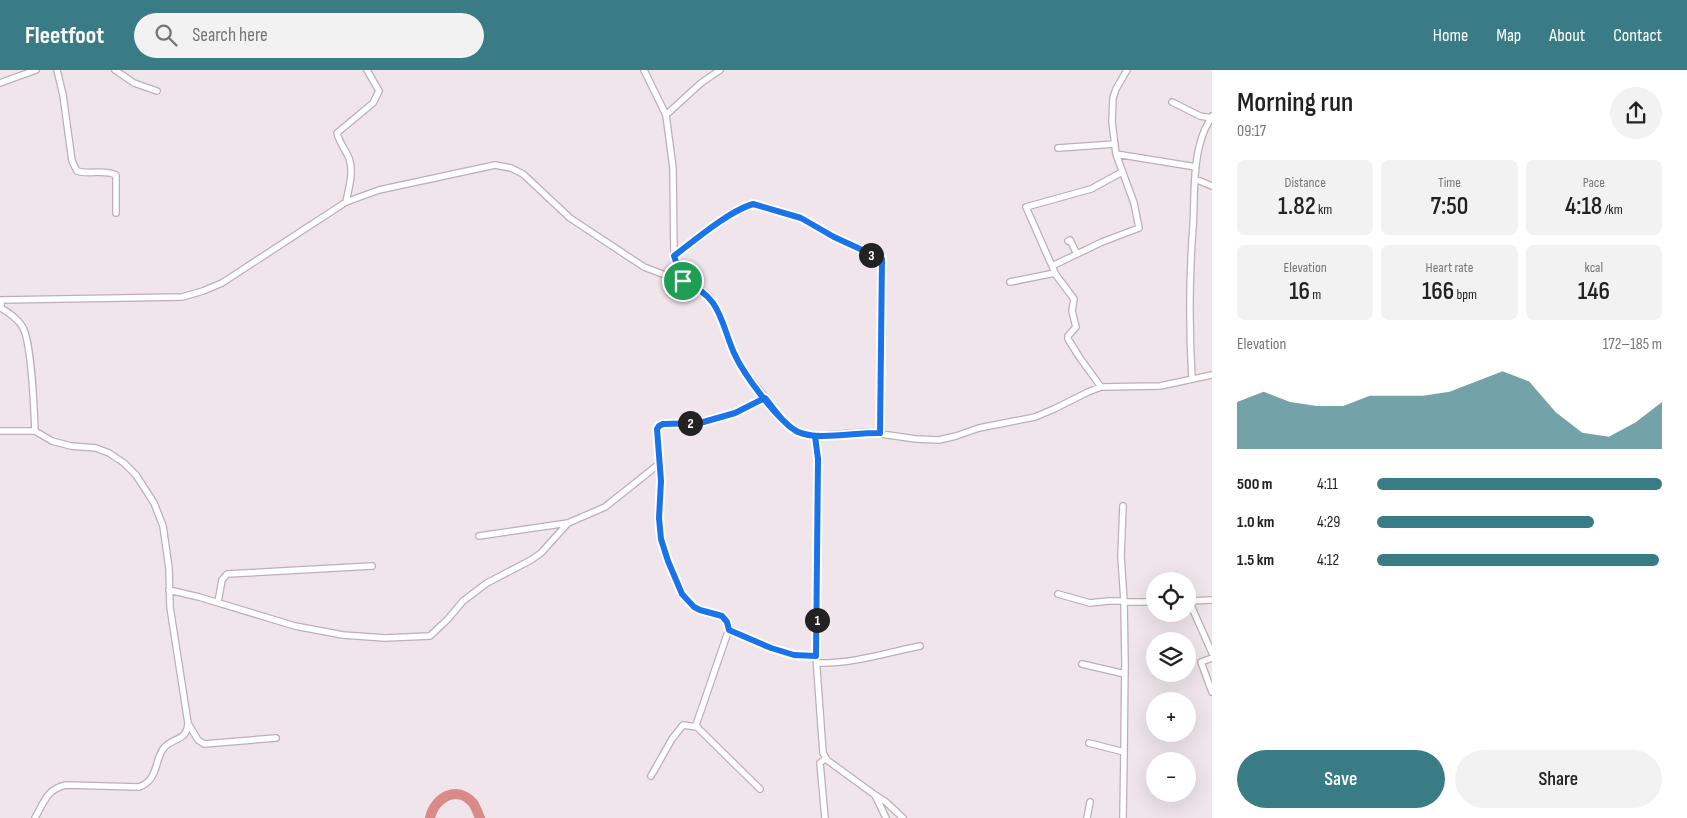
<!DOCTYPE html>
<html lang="en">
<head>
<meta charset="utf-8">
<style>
  :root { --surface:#fff; --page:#f2f2f2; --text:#222; --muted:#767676; --accent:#397c85 }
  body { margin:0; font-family:"Sofia Sans Condensed",sans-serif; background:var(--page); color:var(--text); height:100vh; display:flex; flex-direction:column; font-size:19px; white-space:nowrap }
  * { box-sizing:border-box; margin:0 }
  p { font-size:16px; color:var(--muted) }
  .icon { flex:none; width:28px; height:28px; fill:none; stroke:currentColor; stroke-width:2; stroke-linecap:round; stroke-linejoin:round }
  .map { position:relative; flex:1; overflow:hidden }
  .panel { display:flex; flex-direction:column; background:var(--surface); width:475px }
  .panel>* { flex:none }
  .fabs { position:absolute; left:1146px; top:502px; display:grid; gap:10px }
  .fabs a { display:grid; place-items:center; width:50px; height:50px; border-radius:50%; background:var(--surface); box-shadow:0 5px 20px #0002; font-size:25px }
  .pin { position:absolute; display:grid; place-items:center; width:42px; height:42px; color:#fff; margin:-21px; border:2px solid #fff; border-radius:50%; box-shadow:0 1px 5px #0007 }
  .km { position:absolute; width:25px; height:25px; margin:-12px; border-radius:50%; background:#222; color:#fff; font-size:14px; line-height:25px; text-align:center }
  .round { display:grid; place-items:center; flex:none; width:52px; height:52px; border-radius:26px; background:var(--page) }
  .head { display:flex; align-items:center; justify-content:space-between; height:85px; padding:0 25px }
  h1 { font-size:28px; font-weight:600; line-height:38px }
  .stats { display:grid; grid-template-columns:repeat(3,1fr); gap:8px; height:85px; padding:5px 25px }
  .stats div { display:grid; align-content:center; border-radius:8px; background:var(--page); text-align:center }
  .stats b { font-size:25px; font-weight:600 }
  .stats small { font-size:14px; font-weight:400 }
  .stats p { font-size:14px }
  .chart { height:140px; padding:10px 25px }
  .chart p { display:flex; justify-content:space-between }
  .chart svg { width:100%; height:90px; margin-top:5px; fill:var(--accent); opacity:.7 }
  .cta { display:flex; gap:10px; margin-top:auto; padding:10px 25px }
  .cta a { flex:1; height:58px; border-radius:30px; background:var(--accent); color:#fff; font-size:20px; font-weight:600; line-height:58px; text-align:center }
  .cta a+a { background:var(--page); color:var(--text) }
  ul { padding:0 25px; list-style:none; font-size:16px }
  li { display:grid; grid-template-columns:80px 60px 1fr; align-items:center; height:38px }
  li i { height:12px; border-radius:6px; background:var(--accent) }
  header { display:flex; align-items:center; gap:30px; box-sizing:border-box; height:70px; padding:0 25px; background:var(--accent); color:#fff }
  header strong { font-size:24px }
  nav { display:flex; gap:28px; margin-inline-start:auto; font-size:18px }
  .search { width:350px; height:45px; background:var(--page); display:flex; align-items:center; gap:12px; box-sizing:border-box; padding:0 18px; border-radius:28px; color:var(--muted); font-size:19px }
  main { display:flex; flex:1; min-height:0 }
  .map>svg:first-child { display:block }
</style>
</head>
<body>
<header>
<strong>Fleetfoot</strong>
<div class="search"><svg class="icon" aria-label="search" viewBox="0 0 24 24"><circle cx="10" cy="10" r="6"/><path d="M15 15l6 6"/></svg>Search here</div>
<nav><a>Home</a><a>Map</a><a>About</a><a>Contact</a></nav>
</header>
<main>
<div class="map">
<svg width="1212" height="748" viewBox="0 0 1212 748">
  <rect width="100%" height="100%" fill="#efe5eb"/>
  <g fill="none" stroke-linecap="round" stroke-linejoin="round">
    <path stroke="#d88b89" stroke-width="10" d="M430,748C434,728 457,714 473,733C476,737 478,744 480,748"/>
    <g stroke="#bfaeb6" stroke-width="8">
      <path id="minor" d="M57,0L63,25L72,91L77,101C90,105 104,99 116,105V143
        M115,0L134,13L157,21
        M644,0L666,45L673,98L674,185L683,211
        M0,13L36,0
        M1172,32L1200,46L1212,48
        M666,45L701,13L720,0
        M1058,78L1115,74
        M1116,84L1196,97
        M1195,109L1212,116
        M346,132C349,117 354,102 349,88C345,79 339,72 337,63L373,33L379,21L367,0
        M1068,171L1070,170L1077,184
        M674,185C696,170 728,141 753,134L801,148L834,167L882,189L880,363
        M1052,196L1026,137L1091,119L1122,102
        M1010,212L1055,203
        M0,230L182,227L203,221L222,213L346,132L379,120L495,95L511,98L523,104L570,148L644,197L697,217L709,226L716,236L721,247L734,283L744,301L786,353L799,362L815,366L867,362L916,369L939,370L956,366L979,358L1035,347L1054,339L1088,322L1101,317L1160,316L1212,305
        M1,230V238C9,243 17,248 22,256C32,271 34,340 35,361
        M1192,309C1189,258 1189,208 1193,157C1195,125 1192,89 1205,59C1207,55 1210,50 1212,46
        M1101,317L1080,288L1068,269V266L1076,257L1072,241L1074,229L1056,205L1052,196L1102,172L1139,158L1134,133L1116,84L1112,52L1113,28L1116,19L1127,0
        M0,361H35L52,371L71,376L96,378L109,383L124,393L136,405L154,433L163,456L169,498L170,537L188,653C187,672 172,667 163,679C154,693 158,710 139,717L66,715C47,719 44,732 35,748
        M815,366L818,389L816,586L823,683L827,690L875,725L886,748
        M1123,436L1121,486L1124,531L1127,532H1155
        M479,466L568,453
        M169,520L199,527L295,556L343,565L385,568L430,566L448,549L463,531L487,513L531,490L541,483L568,453L605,437L659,394
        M1058,524L1090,533L1108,531H1124L1125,593L1124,682L1089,673
        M1188,531L1212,530
        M1189,531L1212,583
        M218,532L222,510L227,504L372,496
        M729,559L771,578L794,585L816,586
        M1212,588L1201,592L1212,622
        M817,593C852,594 886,583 920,576
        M1082,594L1125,604
        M189,655L198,670L204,674L276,668
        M651,706L672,669L683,655L697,657
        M760,719L699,659L696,655L729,559L727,552L722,546L700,540L694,537L683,524L668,491L661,469L659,448L661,411L657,363L659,356L663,354L700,353L735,343L765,328
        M877,726L886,732L903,748
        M825,748L820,693L826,688
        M1087,748L1090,732
        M1123,748L1124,682"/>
    </g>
    <use href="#minor" stroke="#fff" stroke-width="5.5"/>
  </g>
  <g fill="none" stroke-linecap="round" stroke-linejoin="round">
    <g stroke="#fff" stroke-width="10">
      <path id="route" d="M683,211C722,228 719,248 734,283C744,305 776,348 796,361C802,364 809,365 815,366L818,389L816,586L794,585L771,578L729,560L727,552L722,546L700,540L694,537L682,524L668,491L661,469L659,448L661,411L657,359L659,356L663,354L700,353L735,343L765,328C775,340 784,355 798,362C817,371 858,362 880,363L882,189L834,167L801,148L753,134C729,141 695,170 674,186L683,211"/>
    </g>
    <use href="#route" stroke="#1a73e8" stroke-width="6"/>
  </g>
</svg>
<div class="fabs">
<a><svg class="icon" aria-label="locate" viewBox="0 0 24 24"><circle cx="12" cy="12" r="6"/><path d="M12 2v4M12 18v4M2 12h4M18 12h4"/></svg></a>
<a><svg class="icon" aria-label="layers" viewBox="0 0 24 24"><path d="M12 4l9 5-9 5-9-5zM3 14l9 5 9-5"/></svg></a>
<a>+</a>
<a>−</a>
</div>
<div class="pin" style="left:683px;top:211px;background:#1e9e55"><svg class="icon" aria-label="arrive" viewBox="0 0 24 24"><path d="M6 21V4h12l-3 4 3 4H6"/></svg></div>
<b class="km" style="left:817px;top:550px">1</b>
<b class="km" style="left:690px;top:353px">2</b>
<b class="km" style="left:871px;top:185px">3</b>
</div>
<section class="panel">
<div class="head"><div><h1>Morning run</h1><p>09:17</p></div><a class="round"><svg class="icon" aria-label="share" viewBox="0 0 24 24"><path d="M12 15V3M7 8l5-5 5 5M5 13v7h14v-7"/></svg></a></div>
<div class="stats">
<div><p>Distance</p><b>1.82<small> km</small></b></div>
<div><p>Time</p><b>7:50</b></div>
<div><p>Pace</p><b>4:18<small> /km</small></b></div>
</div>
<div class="stats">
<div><p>Elevation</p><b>16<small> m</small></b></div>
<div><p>Heart rate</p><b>166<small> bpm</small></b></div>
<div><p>kcal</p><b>146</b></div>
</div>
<div class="chart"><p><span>Elevation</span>172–185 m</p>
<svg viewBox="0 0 160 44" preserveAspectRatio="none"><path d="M0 44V21L10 16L20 21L30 23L40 23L50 18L60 18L70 18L80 16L90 11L100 6L110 11L120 26L130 36L140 38L150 31L160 21V44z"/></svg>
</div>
<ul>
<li><b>500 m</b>4:11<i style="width:100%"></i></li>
<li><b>1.0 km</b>4:29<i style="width:76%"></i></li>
<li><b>1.5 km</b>4:12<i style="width:99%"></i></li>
</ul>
<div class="cta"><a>Save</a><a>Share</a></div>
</section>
</main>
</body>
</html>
